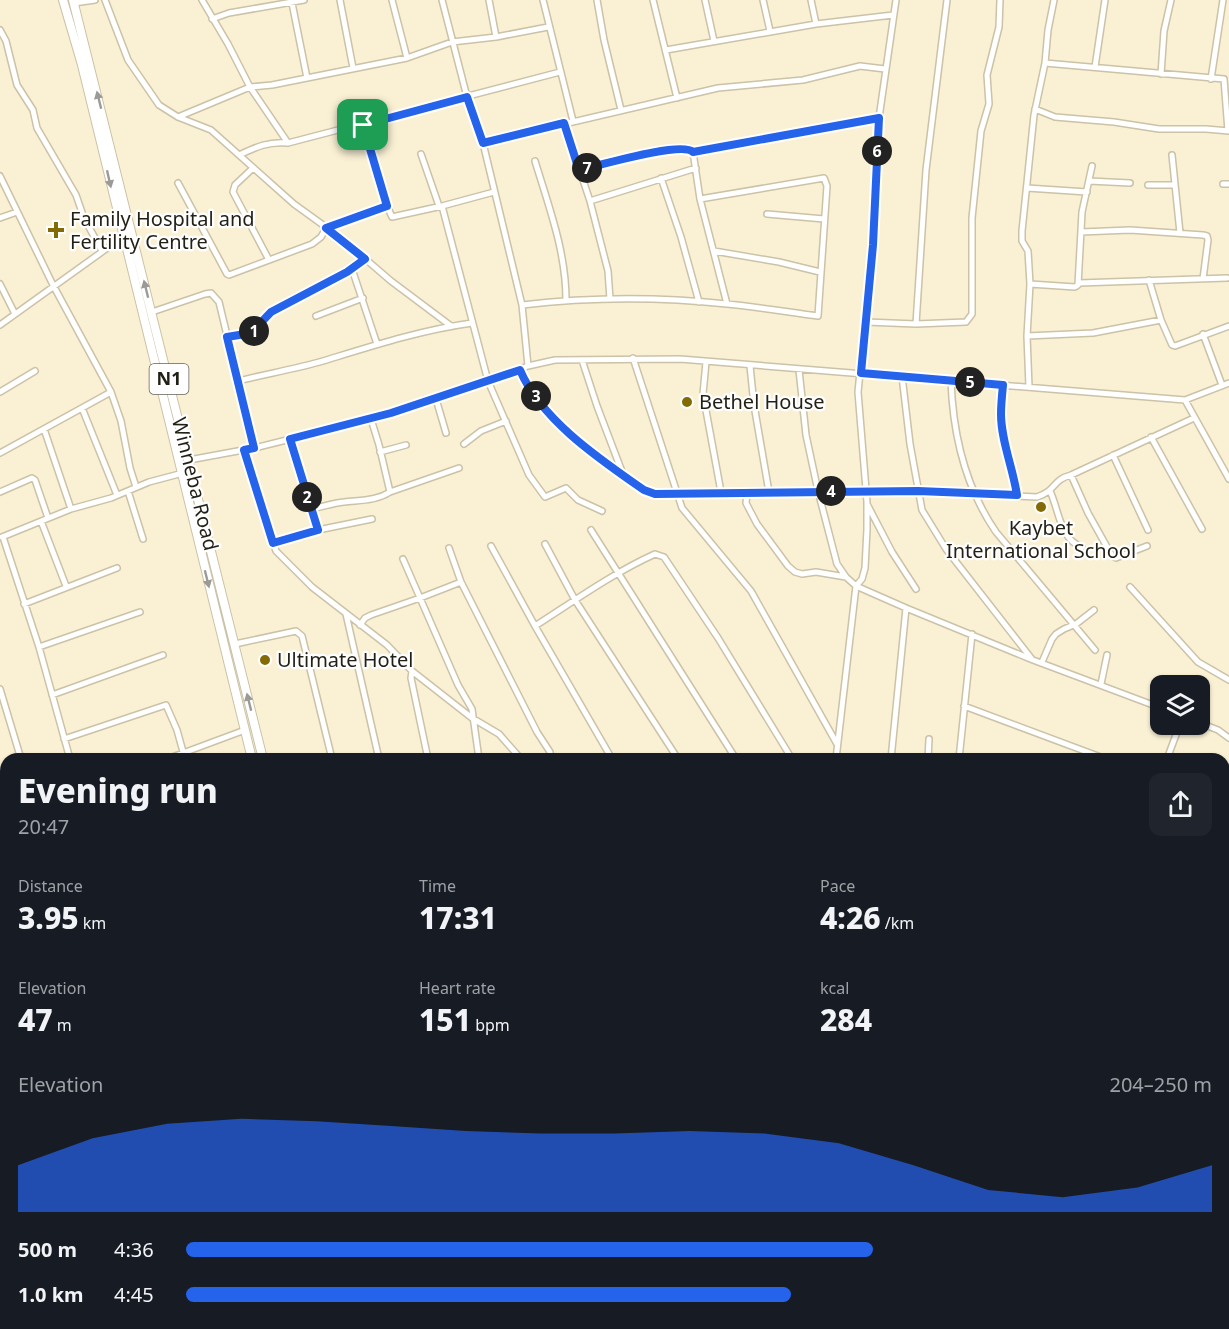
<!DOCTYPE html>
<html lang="en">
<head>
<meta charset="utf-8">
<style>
  :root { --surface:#171b24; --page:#20242c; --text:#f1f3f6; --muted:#9ea1a6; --accent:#2563eb }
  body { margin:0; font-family:"Noto Sans",sans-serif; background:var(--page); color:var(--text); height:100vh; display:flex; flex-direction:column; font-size:22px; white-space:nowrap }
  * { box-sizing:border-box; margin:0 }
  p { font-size:20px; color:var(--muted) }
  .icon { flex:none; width:33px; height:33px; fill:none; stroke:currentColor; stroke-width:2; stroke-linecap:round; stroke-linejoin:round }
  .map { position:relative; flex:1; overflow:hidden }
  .sheet { position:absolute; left:0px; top:753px; width:1230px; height:576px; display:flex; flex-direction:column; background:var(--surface); border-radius:18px 18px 0 0; box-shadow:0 2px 4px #0004 }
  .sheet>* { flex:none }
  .tools { position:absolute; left:1150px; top:675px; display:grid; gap:12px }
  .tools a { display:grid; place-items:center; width:60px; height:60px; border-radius:12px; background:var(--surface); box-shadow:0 2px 4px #0004; font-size:30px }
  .pin { position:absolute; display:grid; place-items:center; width:51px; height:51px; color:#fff; margin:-26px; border-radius:12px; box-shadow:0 3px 9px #0006 }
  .km { position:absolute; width:30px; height:30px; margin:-15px; border-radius:50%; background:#222; color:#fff; font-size:16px; line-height:30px; text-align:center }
  .round { display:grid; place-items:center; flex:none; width:63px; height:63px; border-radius:12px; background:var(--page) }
  .summary { display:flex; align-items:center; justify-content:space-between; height:102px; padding:0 18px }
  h1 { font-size:33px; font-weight:800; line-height:45px }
  .stats { display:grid; grid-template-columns:repeat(3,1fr); gap:9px; height:102px; padding:6px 18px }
  .stats div { display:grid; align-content:center }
  .stats b { font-size:30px; font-weight:800 }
  .stats small { font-size:16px; font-weight:400 }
  .stats p { font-size:16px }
  .chart { height:168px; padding:12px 18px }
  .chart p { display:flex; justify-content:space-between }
  .chart svg { width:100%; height:108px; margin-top:6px; fill:var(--accent); opacity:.7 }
  ul { padding:0 18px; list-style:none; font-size:20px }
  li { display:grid; grid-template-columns:96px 72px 1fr; align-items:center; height:45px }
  li i { height:15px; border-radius:8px; background:var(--accent) }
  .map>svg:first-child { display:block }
</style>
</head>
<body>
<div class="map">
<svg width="1229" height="1329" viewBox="0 0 1229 1329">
  <rect width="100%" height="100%" fill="#faf1d5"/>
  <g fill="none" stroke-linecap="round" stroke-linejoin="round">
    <path stroke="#bcaa75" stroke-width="1.5" d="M1224,1304L1229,1307"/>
    <g stroke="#cbc2a7" stroke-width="8">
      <path id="minor" d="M105,0L128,60L159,105L178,117L211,130L294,204L341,238L391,281L451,326
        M202,0L228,44L250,87L288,143
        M340,0L353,68
        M392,0L407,58
        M442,0L467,97L483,143L522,305L528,366
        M489,0L496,37
        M543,0L573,121
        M597,0L604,40L621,110
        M653,0L677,98
        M705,0L714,41
        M763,0L770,31
        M811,0L816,24
        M74,3L95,0
        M292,3L307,78
        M212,19L229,13L304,0
        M0,30L6,41L17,85L33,110L37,128L76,195L84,218L102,251
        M666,50L816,24L893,15
        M1045,63L1224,79L1228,131
        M1095,67L1105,0
        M1161,74L1164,31L1171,0
        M1211,79L1223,0
        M1035,109L1055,117L1114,122L1159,129H1206L1229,131
        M178,117L250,87L272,85L407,58L452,42L496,37L548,27
        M564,123L590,201L608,271L610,299
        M363,125L387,206L392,217L442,206
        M483,143L718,88L803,80L860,66L885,69
        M693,152L700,199L727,304
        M421,154L439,206
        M239,155C256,147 269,141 288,143L560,72
        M1172,155L1180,233
        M535,161C549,207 566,252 566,300
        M252,169L235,185L233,192L269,260
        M579,170C598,166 681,141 693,152L879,118
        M0,176L53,285L111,392L121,421L130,468L136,487
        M661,178L681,237L699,302
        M1089,181L1130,183
        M178,183L227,274L229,275L312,244L321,237L326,228L387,206
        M1223,184H1229
        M1148,185H1175
        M1027,188L1087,192
        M494,192L442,206L488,381L529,475L545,497L566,488L578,500L602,511
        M590,201L696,168
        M767,214L824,219
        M0,218L17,212
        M1081,232L1130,230L1203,235L1207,236L1208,240L1203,279
        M714,251L779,262L820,272
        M352,269L377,344
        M1149,280L1161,320L1172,345L1175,346L1229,326
        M1079,283L1227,278
        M0,284L15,314
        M1030,284L1075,287L1078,285L1082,212L1092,166
        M522,305C590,297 659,297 727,304C758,307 788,312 818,316L827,186L824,178L700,199
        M152,312L205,294L211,293L219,302L254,448
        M316,316L363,298
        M866,322L916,324L966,322L972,314V218L981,131L989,104L987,75L999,27L1000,0
        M916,324L926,170L947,0
        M0,325L124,236
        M1203,334L1222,385
        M1027,336L1093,333L1161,320
        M227,337L251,333L271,312L347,272L365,259
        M633,358L682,508L751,591L837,744
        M582,360L597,406L624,477
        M706,362L703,394L721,492
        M750,366L754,405L769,492
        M520,370L525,383L568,433L644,490L655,494L918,491L1037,497C1056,491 1052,480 1071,475L1194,418
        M799,370L806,435L818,491L837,564L846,577L856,586L906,608L1033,660L1161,708
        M902,376L910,444L922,510L946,549L1031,658
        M238,381C266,374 295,369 323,361C372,346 421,330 472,323
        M951,381C953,435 965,487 996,532L1095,650
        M1003,385C1002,395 1001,405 1001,414C1001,441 1013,468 1017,495
        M1029,387L1027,336L1030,284L1028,251L1022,241V231L1034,115L1045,63L1048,30L1054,0
        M0,392L35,371
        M436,399L446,433
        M1185,400L1229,479
        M82,408L117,495
        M371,419L379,445L390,492L459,468
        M44,429L71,509
        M1151,437L1202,529
        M290,439L318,530L372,519
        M464,444L481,431L506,421
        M244,450L276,551L312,587L387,645L412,671L472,718L499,734L521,759
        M380,452L406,445
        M0,453L111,392
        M1113,455L1148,530
        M189,460L254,448L371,419L436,399L528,366L555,360L680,359L1185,400L1229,383
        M1071,475L1088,513L1112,556L1116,558L1147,546
        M128,491L143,539
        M1050,491C1059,510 1060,540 1082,547
        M0,492L32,478L35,480L48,518
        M747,493L746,503L757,524L788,566L795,572L802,574L816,572L846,577
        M867,504L892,552L916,589
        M311,509C322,507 333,503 344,502C360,500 376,501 390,492
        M41,521L66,586
        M591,530L736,759
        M2,537L71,509L111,498L149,482L183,473
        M3,537L39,647L70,759
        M273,543L318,530
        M545,544L575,600L678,759
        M491,546L535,626L612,759
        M449,548L461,582L537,732L550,752L551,759
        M403,559L458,685L472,709L479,759
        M1130,587L1198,662L1229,680
        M24,604L117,568
        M346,614L379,759
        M360,625L365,618L371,615L420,598L461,582
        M535,626C574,601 613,573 655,554L664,557L718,638L792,759
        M235,644L296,631L302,636L332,759
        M39,647L140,612
        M1042,662L1052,639L1056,634L1064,629L1076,624L1094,610
        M412,671L411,678L428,759
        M1101,684L1107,655
        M0,689L21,759
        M52,695L163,655
        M964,706L1106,759
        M1200,723L1218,730L1229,738
        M64,739L166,705L177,730L185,759
        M167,759L245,730
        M836,759L856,586L862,579L865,568L867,529V502L858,392L873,245L879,118L896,0
        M891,759L906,608
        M928,759L929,739
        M959,759L972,634
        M1167,759L1180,724
        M1224,823L1229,817
        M0,833L6,829
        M1224,889L1229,884
        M0,893L6,889
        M1224,909L1229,915
        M0,952L6,948
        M1224,1002L1229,1008
        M0,1014L6,1010
        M0,1043L6,1039
        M0,1085L6,1081
        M1224,1086L1229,1092
        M0,1126L6,1135
        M0,1149L6,1145
        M1224,1169L1229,1176
        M0,1183L6,1186
        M1224,1252L1229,1258
        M0,1272L6,1257
        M185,1323V1325L236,1329
        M289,1323L293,1329
        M945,1323L953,1329
        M1028,1323L1036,1329
        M1111,1323L1119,1329
        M1187,1323L1199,1329
        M346,1329L353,1323
        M692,1329L697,1323
        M749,1329L753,1323
        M806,1329L810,1323
        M869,1329L873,1323
        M931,1329L935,1323"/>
    </g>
    <g stroke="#cbc2a7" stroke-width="10">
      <path id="highway" d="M63,0L82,65L252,759
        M73,0L263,759
        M572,1323L582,1329
        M591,1323L601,1329
        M617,1329L624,1324
        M629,1329V1326"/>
    </g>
    <use href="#minor" stroke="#fff" stroke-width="5"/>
    <use href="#highway" stroke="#fff" stroke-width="8"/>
  </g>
  <defs><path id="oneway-solid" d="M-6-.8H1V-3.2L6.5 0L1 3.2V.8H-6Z" transform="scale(1.5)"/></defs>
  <g fill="#9c9a96">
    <use href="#oneway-solid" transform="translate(99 100) rotate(-104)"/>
    <use href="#oneway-solid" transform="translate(109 179) rotate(77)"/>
    <use href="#oneway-solid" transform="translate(146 289) rotate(-104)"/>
    <use href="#oneway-solid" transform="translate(207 579) rotate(76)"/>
    <use href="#oneway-solid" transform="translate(249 702) rotate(-104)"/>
  </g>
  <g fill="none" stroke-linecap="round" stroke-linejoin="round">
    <g stroke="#fff" stroke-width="12">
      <path id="route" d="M467,97L483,143L564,123L579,170C598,166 681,141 693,152L879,118L873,245L861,373L1003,385C1002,395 1001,405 1001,414C1001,441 1013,468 1017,495L918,491L655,494L644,490C601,460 541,420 520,370L391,413L290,439L318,530L273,543L244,450L254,448L227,337L251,333L271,312L347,272L365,259L326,228L387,206L363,125Z"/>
    </g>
    <use href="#route" stroke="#2563eb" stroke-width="8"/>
  </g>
  <g fill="#846a04" stroke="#fefefe" stroke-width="2">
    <path d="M53 221h6v6h6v6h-6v6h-6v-6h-6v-6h6z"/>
    <circle cx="687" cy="402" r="6"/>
    <circle cx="1041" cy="507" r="6"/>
    <circle cx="265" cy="660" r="6"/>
  </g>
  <g text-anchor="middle" stroke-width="4.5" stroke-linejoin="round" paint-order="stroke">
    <rect fill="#fefefe" stroke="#64625b" stroke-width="1.5" x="149.5" y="364" width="39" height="30" rx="4.5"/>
    <g font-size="18" font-weight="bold" fill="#221f15">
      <text x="169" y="385">N1</text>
    </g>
    <g font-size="20" fill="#221f15" stroke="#fefefe" text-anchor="start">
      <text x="70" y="226">Family Hospital and<tspan x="70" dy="23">Fertility Centre</tspan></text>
      <text x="699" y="409">Bethel House</text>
      <text x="1041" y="535" text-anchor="middle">Kaybet<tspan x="1041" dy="23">International School</tspan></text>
      <text x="277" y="667">Ultimate Hotel</text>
    </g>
    <g font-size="20" fill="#221f15" stroke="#fefefe">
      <text transform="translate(195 484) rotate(76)" y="7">Winneba Road</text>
    </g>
  </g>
</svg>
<div class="tools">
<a><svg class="icon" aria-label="layers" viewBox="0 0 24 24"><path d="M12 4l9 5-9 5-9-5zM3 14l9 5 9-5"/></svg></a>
</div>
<div class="pin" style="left:363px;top:125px;background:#1e9e55"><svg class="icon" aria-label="arrive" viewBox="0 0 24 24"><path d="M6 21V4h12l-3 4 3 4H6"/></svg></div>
<b class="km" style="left:254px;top:331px">1</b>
<b class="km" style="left:307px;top:497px">2</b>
<b class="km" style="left:536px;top:396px">3</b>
<b class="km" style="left:831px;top:491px">4</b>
<b class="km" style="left:970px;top:382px">5</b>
<b class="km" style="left:877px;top:151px">6</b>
<b class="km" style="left:587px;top:168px">7</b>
<section class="sheet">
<div class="summary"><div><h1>Evening run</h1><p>20:47</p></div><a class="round"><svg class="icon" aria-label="share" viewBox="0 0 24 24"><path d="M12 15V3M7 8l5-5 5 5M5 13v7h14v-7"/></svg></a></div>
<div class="stats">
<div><p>Distance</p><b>3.95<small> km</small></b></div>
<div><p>Time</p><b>17:31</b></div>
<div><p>Pace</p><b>4:26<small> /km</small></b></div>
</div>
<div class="stats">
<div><p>Elevation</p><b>47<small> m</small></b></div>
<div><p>Heart rate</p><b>151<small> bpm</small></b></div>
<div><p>kcal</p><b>284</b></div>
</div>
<div class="chart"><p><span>Elevation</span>204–250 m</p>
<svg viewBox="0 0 160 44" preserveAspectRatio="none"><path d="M0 44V25L10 14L20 8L30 6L40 7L50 9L60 11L70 12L80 12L90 11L100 12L110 16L120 25L130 35L140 38L150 34L160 25V44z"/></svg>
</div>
<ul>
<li><b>500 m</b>4:36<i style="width:67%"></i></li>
<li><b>1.0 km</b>4:45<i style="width:59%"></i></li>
</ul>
</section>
</div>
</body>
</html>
